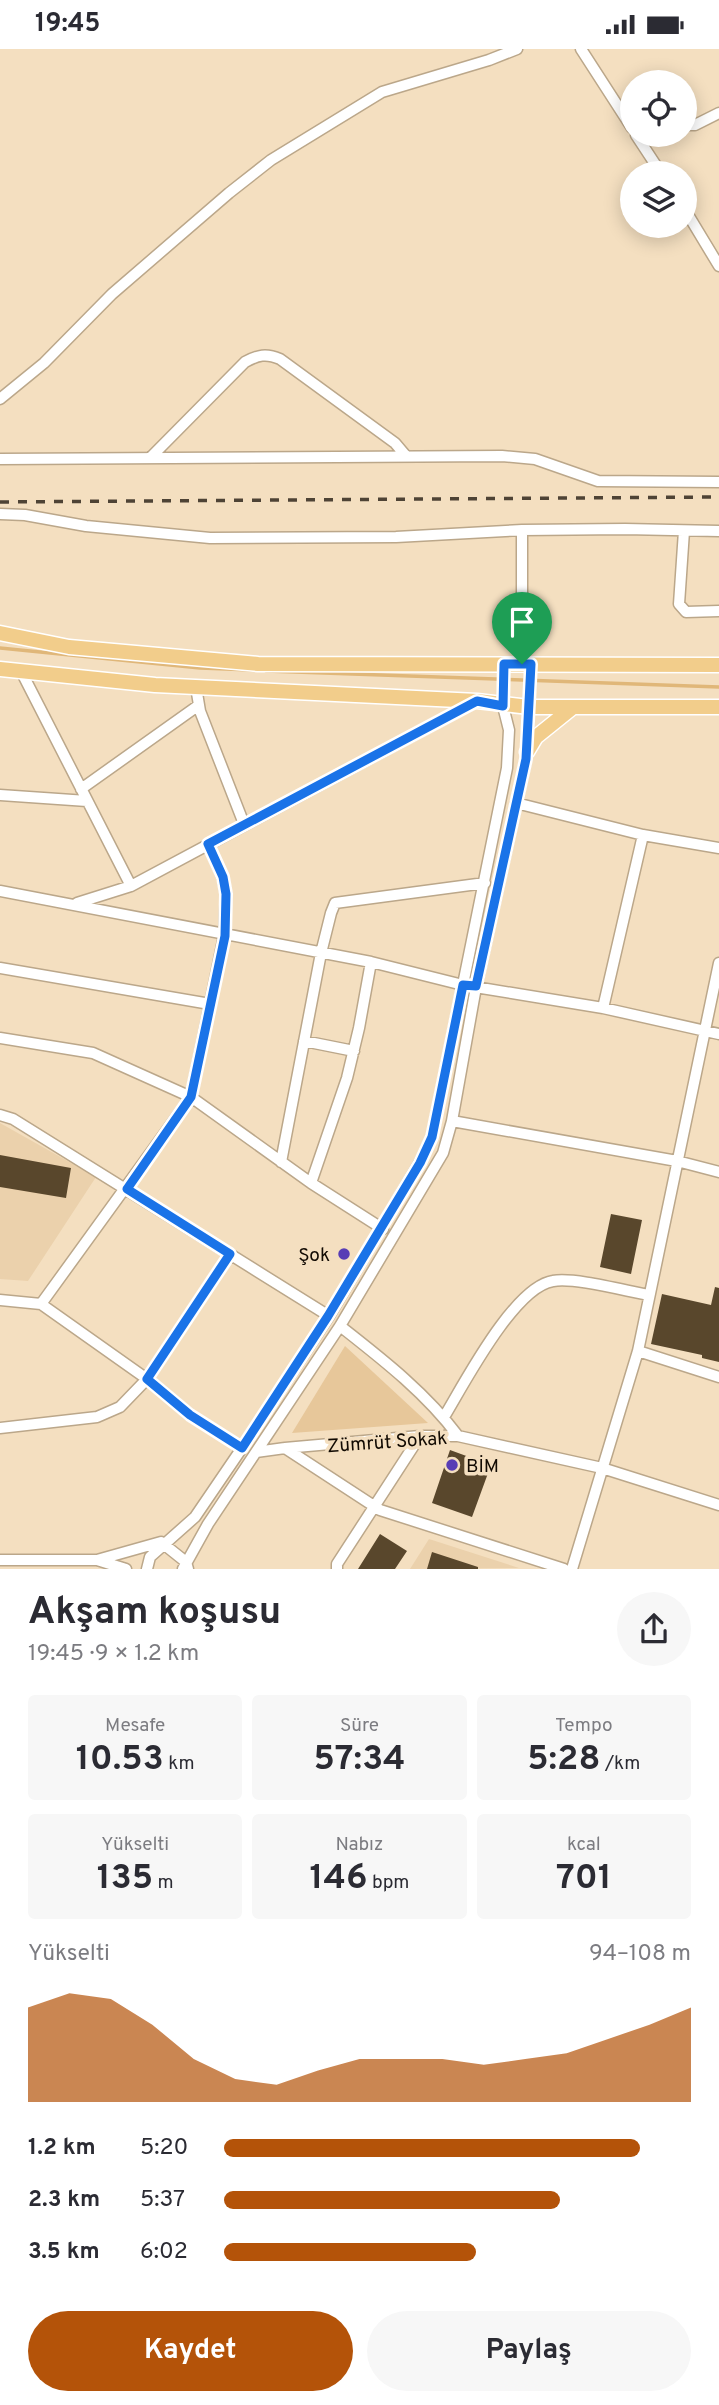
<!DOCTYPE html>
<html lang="tr">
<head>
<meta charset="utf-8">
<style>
  :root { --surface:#fff; --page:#f7f7f7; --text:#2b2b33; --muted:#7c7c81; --accent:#b45309 }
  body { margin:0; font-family:Overpass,sans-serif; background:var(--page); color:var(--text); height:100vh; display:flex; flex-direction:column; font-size:26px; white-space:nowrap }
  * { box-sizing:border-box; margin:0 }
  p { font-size:23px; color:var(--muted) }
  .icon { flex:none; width:38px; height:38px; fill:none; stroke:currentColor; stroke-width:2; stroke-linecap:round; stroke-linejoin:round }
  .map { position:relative; height:1520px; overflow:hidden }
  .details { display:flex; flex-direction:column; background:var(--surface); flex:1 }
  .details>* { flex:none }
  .controls { position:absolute; left:620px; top:21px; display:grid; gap:14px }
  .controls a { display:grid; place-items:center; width:77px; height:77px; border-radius:50%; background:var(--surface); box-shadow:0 4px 18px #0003; font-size:35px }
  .pin { position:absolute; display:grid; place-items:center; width:60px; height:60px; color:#fff; margin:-72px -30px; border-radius:50% 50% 50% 0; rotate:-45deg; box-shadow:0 0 7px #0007 }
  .pin .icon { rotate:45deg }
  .round { display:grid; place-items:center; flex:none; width:74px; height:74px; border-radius:37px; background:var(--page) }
  .summary { display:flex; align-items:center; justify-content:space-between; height:119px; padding:0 28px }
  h1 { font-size:38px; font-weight:700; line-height:52px }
  .metrics { display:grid; grid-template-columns:repeat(3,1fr); gap:10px; height:119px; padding:7px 28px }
  .metrics div { display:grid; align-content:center; border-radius:7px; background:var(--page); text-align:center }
  .metrics b { font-size:35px; font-weight:700 }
  .metrics small { font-size:19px; font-weight:400 }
  .metrics p { font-size:19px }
  .chart { height:196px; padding:14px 28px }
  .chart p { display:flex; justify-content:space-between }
  .chart svg { width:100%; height:126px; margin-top:7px; fill:var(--accent); opacity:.7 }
  .action { display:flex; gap:14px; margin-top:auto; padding:14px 28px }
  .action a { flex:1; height:80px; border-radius:42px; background:var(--accent); color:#fff; font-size:28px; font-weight:700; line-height:80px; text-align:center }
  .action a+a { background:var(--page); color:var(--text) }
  ul { padding:0 28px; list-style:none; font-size:23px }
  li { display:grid; grid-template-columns:112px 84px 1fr; align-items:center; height:52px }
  li i { height:18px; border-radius:9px; background:var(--accent) }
  .status { display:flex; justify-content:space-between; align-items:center; height:49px; padding:0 35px; background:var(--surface); direction:ltr }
  .status svg { height:19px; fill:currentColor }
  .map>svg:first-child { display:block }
</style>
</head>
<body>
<div class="status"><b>19:45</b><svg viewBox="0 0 49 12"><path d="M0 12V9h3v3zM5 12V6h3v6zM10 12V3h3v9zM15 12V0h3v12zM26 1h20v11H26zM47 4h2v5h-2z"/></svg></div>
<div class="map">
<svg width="719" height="1520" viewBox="0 0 719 1520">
  <rect width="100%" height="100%" fill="#f4dfc0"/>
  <path fill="#ebd1ac" d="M0,1074L96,1128L28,1232L0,1230Z
    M429,1490L519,1519L410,1520Z"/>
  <path fill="#e7c79a" d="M345,1297L428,1374L292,1384Z"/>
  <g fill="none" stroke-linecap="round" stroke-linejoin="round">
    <path stroke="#e0b779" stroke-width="3.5" d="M0,599L200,619L252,621
      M266,622L719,638"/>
  </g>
  <path fill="#59472c" d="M0,1106L71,1119L66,1149L0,1138Z
    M611,1165L642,1171L631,1225L600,1218Z
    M715,1238L719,1239V1313L702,1309V1306L651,1295L662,1245L711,1256Z
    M450,1401L491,1416L472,1468L432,1454Z
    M380,1485L407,1502L395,1520H358Z
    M432,1503L478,1518V1520H427Z"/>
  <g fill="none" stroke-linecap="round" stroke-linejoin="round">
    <g stroke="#bba78a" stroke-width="13">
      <path id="minor" d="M581,0L632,79
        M684,76H695L719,64
        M636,86L661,124
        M684,159L719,217
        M0,350L44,314L112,245L229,144L271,111L382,43L489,11L517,0
        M150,409L245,313C258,306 266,304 280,310L395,394L406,407
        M0,410L502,407L535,410L598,432L719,433
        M0,465L25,466L86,477L210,489L396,488L522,481
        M684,482L679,555L686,563L719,562
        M522,615V481L625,480L719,482
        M21,622L131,837
        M196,638L200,662L244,775
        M81,740L199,656
        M0,746L87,752
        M516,754L643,786L719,799
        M0,842L371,913L463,936L603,959L719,985
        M77,854L131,837L477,652
        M0,919L210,955
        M603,959L643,786
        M0,989L93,1004L191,1048L311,1134L383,1180
        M304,992L354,1002
        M0,1066L13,1070L329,1267
        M452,1072L677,1112L719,1123
        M281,1113L321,904L331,864L335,854L485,834
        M311,1134L347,1029L359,979L371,913
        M0,1251L41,1255L147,1330L190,1366L242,1399
        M41,1255L191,1048L224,887L226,845L223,829L208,795
        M340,1277C382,1310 426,1344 458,1387
        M638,1302L719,1328
        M444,1368C464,1335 514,1238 553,1232C574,1228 626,1242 649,1246
        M0,1379L97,1368L120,1358L147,1330L230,1205
        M285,1399L380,1461L564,1520
        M256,1403L285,1399L420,1387H458L602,1419L719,1456
        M0,1511H97L161,1493L186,1513L188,1520
        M97,1511L126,1520
        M147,1520L150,1508L195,1468L242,1399L329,1267L420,1113L432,1088L507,719L509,681L503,657L504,615
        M183,1520L208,1475L340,1277L443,1104L452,1072L476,938L526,710L531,615
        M337,1520V1515L420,1387
        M572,1520L638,1302L719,914"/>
    </g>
    <g stroke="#fff" stroke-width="17">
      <path id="major" d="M0,584L69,598L258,615L719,616
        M0,620L155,636L477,652L529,658H719
        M527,703L536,688L572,659"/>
    </g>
    <use href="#minor" stroke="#fff" stroke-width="10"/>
    <use href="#major" stroke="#f2cd8b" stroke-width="14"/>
    <path stroke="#4e4335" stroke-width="3.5" stroke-dasharray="9 9" stroke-linecap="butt" d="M0,453L719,448"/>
  </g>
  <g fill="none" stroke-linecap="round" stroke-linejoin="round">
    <g stroke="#fff" stroke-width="14">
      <path id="route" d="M504,615H531L526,710L476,937L463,936L432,1088L420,1114L328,1267L242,1399L190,1366L147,1330L230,1205L127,1140L191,1048L225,887L226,845L223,828L208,795L477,652L503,657Z"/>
    </g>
    <use href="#route" stroke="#1a73e8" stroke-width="9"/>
  </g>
  <g fill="#583db5" stroke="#f4dfc0" stroke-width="2.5">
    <circle cx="344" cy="1205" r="7"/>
    <circle cx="452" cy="1416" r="7"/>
  </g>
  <g text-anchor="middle" stroke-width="7" stroke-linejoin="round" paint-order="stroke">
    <g font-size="19" fill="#110a02" stroke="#f4dfc0" text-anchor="end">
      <text x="330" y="1212">Şok</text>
      <text x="466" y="1423" text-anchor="start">BİM</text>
    </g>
    <g font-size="19" fill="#110a02" stroke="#f4dfc0">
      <text transform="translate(387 1392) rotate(-4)" y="7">Zümrüt Sokak</text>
    </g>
  </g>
</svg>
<div class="controls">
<a><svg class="icon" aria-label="locate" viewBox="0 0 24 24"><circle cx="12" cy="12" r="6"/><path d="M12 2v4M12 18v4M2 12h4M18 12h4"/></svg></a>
<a><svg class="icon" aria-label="layers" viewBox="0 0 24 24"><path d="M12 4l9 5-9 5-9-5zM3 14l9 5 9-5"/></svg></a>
</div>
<div class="pin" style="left:522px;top:615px;background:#1e9e55"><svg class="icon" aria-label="arrive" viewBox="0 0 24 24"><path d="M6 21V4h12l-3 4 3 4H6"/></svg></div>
</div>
<section class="details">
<div class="summary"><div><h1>Akşam koşusu</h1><p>19:45 · 9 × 1.2 km</p></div><a class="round"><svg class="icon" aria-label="share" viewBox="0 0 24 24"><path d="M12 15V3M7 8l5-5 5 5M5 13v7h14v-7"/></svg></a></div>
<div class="metrics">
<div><p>Mesafe</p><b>10.53<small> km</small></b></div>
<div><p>Süre</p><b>57:34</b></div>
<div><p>Tempo</p><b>5:28<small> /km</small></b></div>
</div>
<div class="metrics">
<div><p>Yükselti</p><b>135<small> m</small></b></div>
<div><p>Nabız</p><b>146<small> bpm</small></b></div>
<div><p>kcal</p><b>701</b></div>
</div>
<div class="chart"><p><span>Yükselti</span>94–108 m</p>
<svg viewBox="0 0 160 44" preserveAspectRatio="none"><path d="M0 44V11L10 6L20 8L30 17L40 29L50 36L60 38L70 33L80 29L90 29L100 29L110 31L120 29L130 27L140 22L150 17L160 11V44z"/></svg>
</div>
<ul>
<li><b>1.2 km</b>5:20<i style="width:89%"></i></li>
<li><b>2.3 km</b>5:37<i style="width:72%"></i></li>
<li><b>3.5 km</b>6:02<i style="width:54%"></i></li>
</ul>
<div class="action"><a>Kaydet</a><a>Paylaş</a></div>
</section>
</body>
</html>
